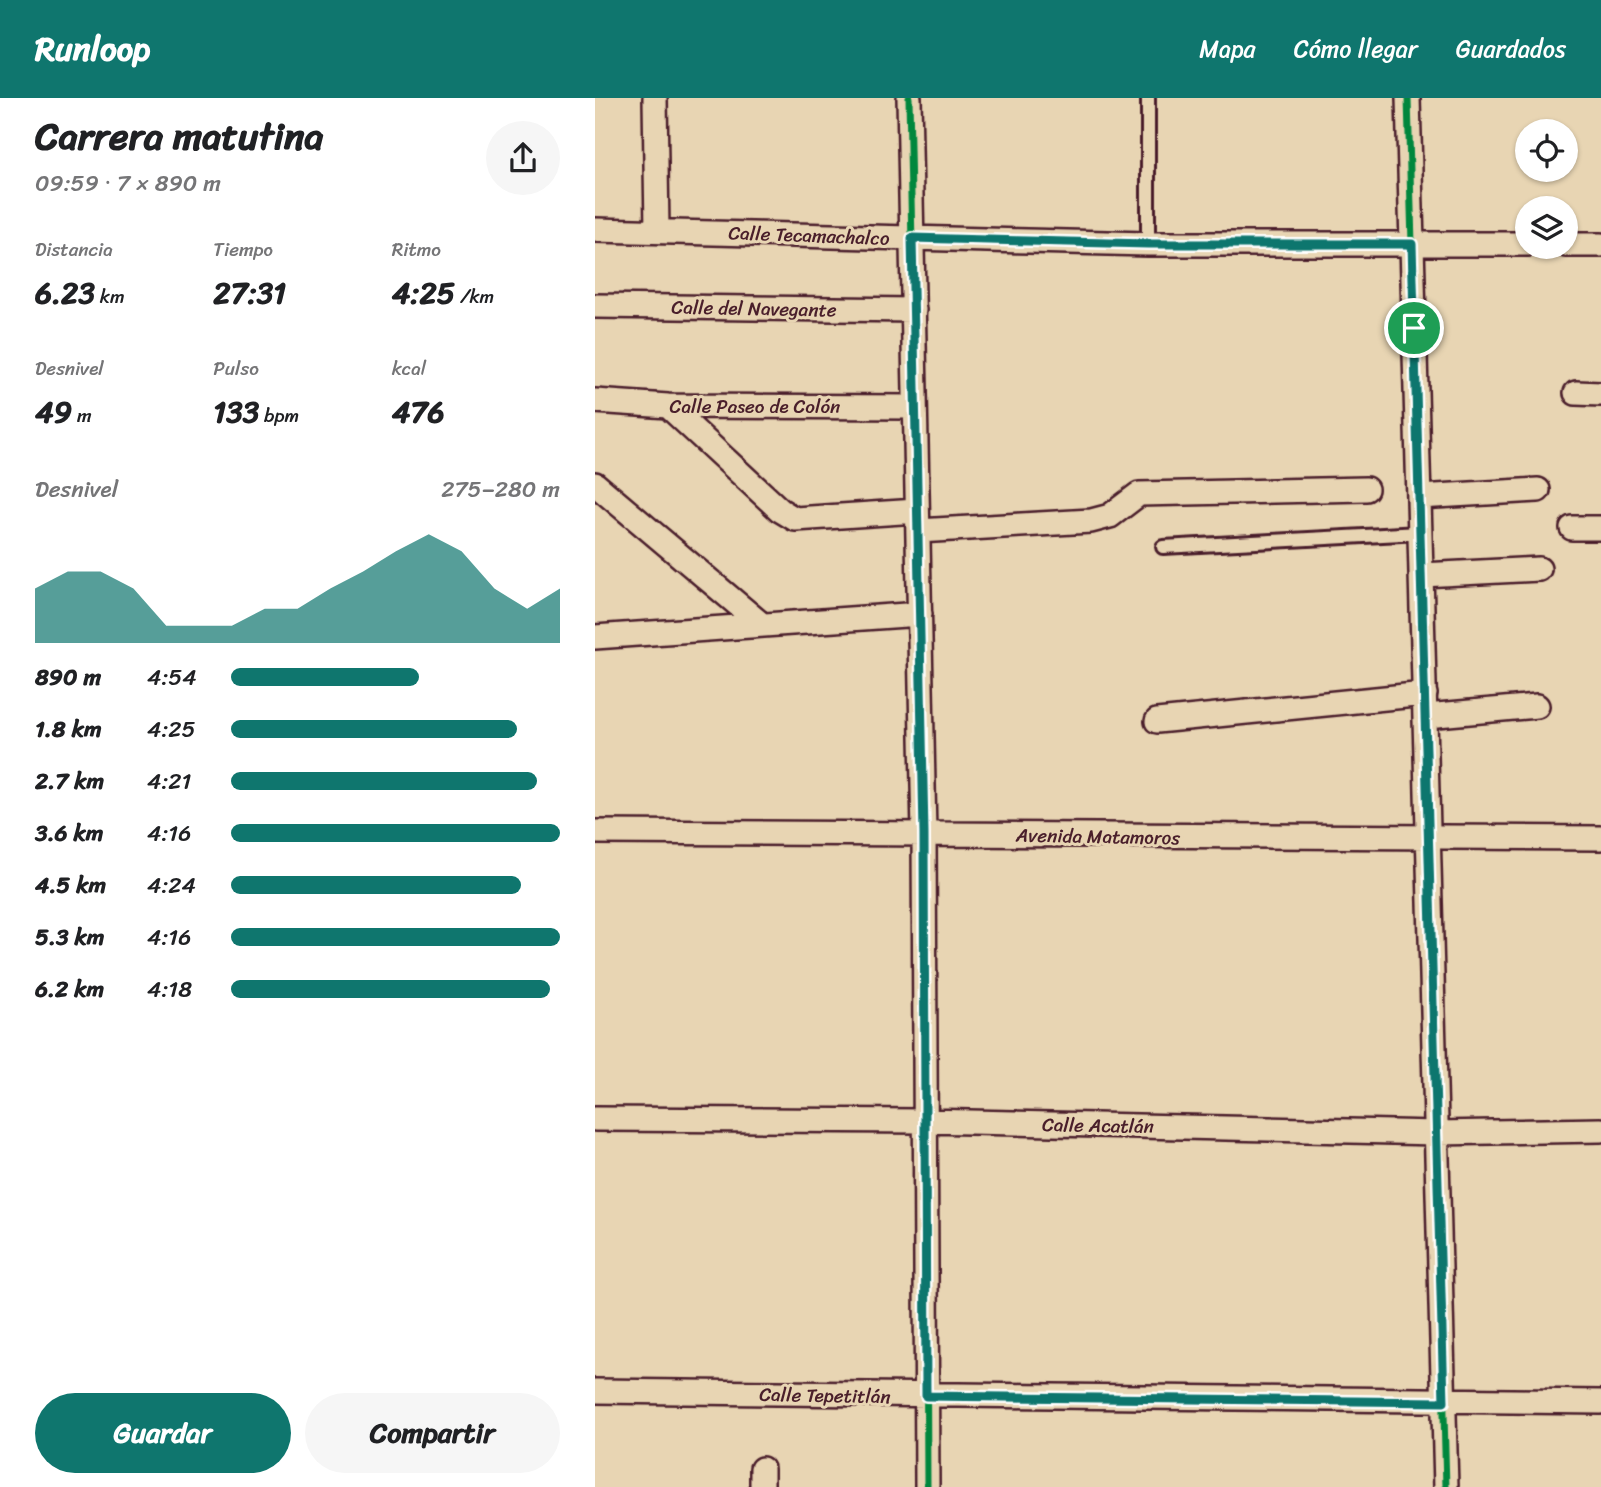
<!DOCTYPE html>
<html lang="es">
<head>
<meta charset="utf-8">
<style>
  :root { --surface:#fff; --page:#f6f6f6; --text:#202124; --muted:#757577; --accent:#0f766e }
  body { margin:0; font-family:Sriracha,sans-serif; background:var(--page); color:var(--text); height:100vh; display:flex; flex-direction:column; font-size:26px; white-space:nowrap }
  * { box-sizing:border-box; margin:0 }
  p { font-size:23px; color:var(--muted) }
  .icon { flex:none; width:38px; height:38px; fill:none; stroke:currentColor; stroke-width:2; stroke-linecap:round; stroke-linejoin:round }
  .map { position:relative; flex:1; overflow:hidden }
  .details { display:flex; flex-direction:column; background:var(--surface); width:595px }
  .details>* { flex:none }
  .fabs { position:absolute; left:920px; top:21px; display:grid; gap:14px }
  .fabs a { display:grid; place-items:center; width:63px; height:63px; border-radius:50%; background:var(--surface); box-shadow:0 2px 5px #0004; font-size:35px }
  .pin { position:absolute; display:grid; place-items:center; width:60px; height:60px; color:#fff; margin:-30px; border:4px solid #fff; border-radius:50%; box-shadow:0 2px 7px #0007 }
  .round { display:grid; place-items:center; flex:none; width:74px; height:74px; border-radius:37px; background:var(--page) }
  .headline { display:flex; align-items:center; justify-content:space-between; height:119px; padding:0 35px }
  h1 { font-size:38px; font-weight:700; line-height:52px }
  .figures { display:grid; grid-template-columns:repeat(3,1fr); gap:10px; height:119px; padding:7px 35px }
  .figures div { display:grid; align-content:center }
  .figures b { font-size:30px; font-weight:700 }
  .figures small { font-size:19px; font-weight:400 }
  .figures p { font-size:19px }
  .chart { height:196px; padding:14px 35px }
  .chart p { display:flex; justify-content:space-between }
  .chart svg { width:100%; height:126px; margin-top:7px; fill:var(--accent); opacity:.7 }
  .primary-button { display:flex; gap:14px; margin-top:auto; padding:14px 35px }
  .primary-button a { flex:1; height:80px; border-radius:42px; background:var(--accent); color:#fff; font-size:28px; font-weight:700; line-height:80px; text-align:center }
  .primary-button a+a { background:var(--page); color:var(--text) }
  ul { padding:0 35px; list-style:none; font-size:23px }
  li { display:grid; grid-template-columns:112px 84px 1fr; align-items:center; height:52px }
  li i { height:18px; border-radius:9px; background:var(--accent) }
  header { display:flex; align-items:center; gap:42px; box-sizing:border-box; height:98px; padding:0 35px; background:var(--accent); color:#fff }
  header strong { font-size:33px }
  nav { display:flex; gap:38px; margin-inline-start:auto; font-size:24px }
  main { display:flex; flex:1; min-height:0 }
  .map>svg:first-child { display:block }
</style>
</head>
<body>
<header>
<strong>Runloop</strong>
<nav><a>Mapa</a><a>Cómo llegar</a><a>Guardados</a></nav>
</header>
<main>
<section class="details">
<div class="headline"><div><h1>Carrera matutina</h1><p>09:59 · 7 × 890 m</p></div><a class="round"><svg class="icon" aria-label="share" viewBox="0 0 24 24"><path d="M12 15V3M7 8l5-5 5 5M5 13v7h14v-7"/></svg></a></div>
<div class="figures">
<div><p>Distancia</p><b>6.23<small> km</small></b></div>
<div><p>Tiempo</p><b>27:31</b></div>
<div><p>Ritmo</p><b>4:25<small> /km</small></b></div>
</div>
<div class="figures">
<div><p>Desnivel</p><b>49<small> m</small></b></div>
<div><p>Pulso</p><b>133<small> bpm</small></b></div>
<div><p>kcal</p><b>476</b></div>
</div>
<div class="chart"><p><span>Desnivel</span>275–280 m</p>
<svg viewBox="0 0 160 44" preserveAspectRatio="none"><path d="M0 44V25L10 19L20 19L30 25L40 38L50 38L60 38L70 32L80 32L90 25L100 19L110 12L120 6L130 12L140 25L150 32L160 25V44z"/></svg>
</div>
<ul>
<li><b>890 m</b>4:54<i style="width:57%"></i></li>
<li><b>1.8 km</b>4:25<i style="width:87%"></i></li>
<li><b>2.7 km</b>4:21<i style="width:93%"></i></li>
<li><b>3.6 km</b>4:16<i style="width:100%"></i></li>
<li><b>4.5 km</b>4:24<i style="width:88%"></i></li>
<li><b>5.3 km</b>4:16<i style="width:100%"></i></li>
<li><b>6.2 km</b>4:18<i style="width:97%"></i></li>
</ul>
<div class="primary-button"><a>Guardar</a><a>Compartir</a></div>
</section>
<div class="map">
<svg width="1006" height="1389" viewBox="0 0 1006 1389">
  <rect width="100%" height="100%" fill="#e8d5b3"/>
  <filter id="ink" filterUnits="userSpaceOnUse"><feTurbulence type="fractalNoise" baseFrequency=".0143" numOctaves="2"/><feDisplacementMap in="SourceGraphic" scale="14" xChannelSelector="R" yChannelSelector="G"/><feConvolveMatrix kernelMatrix="1 2 1 2 8 2 1 2 1" color-interpolation-filters="sRGB"/></filter>
  <g filter="url(#ink)">
    <g fill="none" stroke-linecap="round" stroke-linejoin="round">
      <g stroke="#4a1f2b" stroke-width="18">
        <path id="lane" d="M553,0V146
          M568,449L825,435"/>
      </g>
      <g stroke="#4a1f2b" stroke-width="28">
        <path id="street" d="M60,0L62,132
          M314,0L329,736L332,1389
          M813,0L851,1389
          M0,132L553,146H933
          M971,147H1006
          M0,208L319,212
          M981,295L1006,296
          M0,303L73,308L320,309
          M73,308L185,412L200,421L322,413
          M0,386L166,526
          M824,399L943,392
          M977,430H1006
          M323,433L496,423L515,418L544,396L771,391
          M827,477L944,471
          M0,539L325,516
          M831,618L942,608
          M562,623L830,596
          M0,734L1006,740
          M0,1021L330,1023L842,1035L1006,1032
          M0,1293L1006,1304
          M167,1371V1389"/>
      </g>
      <use href="#lane" stroke="#e8d5b3" stroke-width="12"/>
      <use href="#street" stroke="#e8d5b3" stroke-width="23"/>
      <g stroke="#e8d5b3" stroke-width="11">
        <path id="cycleway" d="M314,0L329,736L332,1389
          M813,0L851,1389"/>
      </g>
      <use href="#cycleway" stroke="#00873e" stroke-width="7"/>
    </g>
  </g>
  <g fill="none" stroke-linecap="round" stroke-linejoin="round" filter="url(#ink)">
    <g stroke="#fff" stroke-width="14">
      <path id="route" d="M317,140L553,146H817L849,1304L331,1298L329,736Z"/>
    </g>
    <use href="#route" stroke="#0f766e" stroke-width="9"/>
  </g>
  <g text-anchor="middle" stroke-width="6" stroke-linejoin="round" paint-order="stroke">
    <g font-size="19" fill="#4a1f2b" stroke="#e8d5b3">
      <text transform="translate(214 137) rotate(2)" y="7">Calle Tecamachalco</text>
      <text transform="translate(159 210) rotate(1)" y="7">Calle del Navegante</text>
      <text x="160" y="315">Calle Paseo de Colón</text>
      <text transform="translate(503 738) rotate(1)" y="7">Avenida Matamoros</text>
      <text transform="translate(503 1027) rotate(1)" y="7">Calle Acatlán</text>
      <text transform="translate(230 1297) rotate(1)" y="7">Calle Tepetitlán</text>
    </g>
  </g>
</svg>
<div class="fabs">
<a><svg class="icon" aria-label="locate" viewBox="0 0 24 24"><circle cx="12" cy="12" r="6"/><path d="M12 2v4M12 18v4M2 12h4M18 12h4"/></svg></a>
<a><svg class="icon" aria-label="layers" viewBox="0 0 24 24"><path d="M12 4l9 5-9 5-9-5zM3 14l9 5 9-5"/></svg></a>
</div>
<div class="pin" style="left:819px;top:230px;background:#1e9e55"><svg class="icon" aria-label="arrive" viewBox="0 0 24 24"><path d="M6 21V4h12l-3 4 3 4H6"/></svg></div>
</div>
</main>
</body>
</html>
